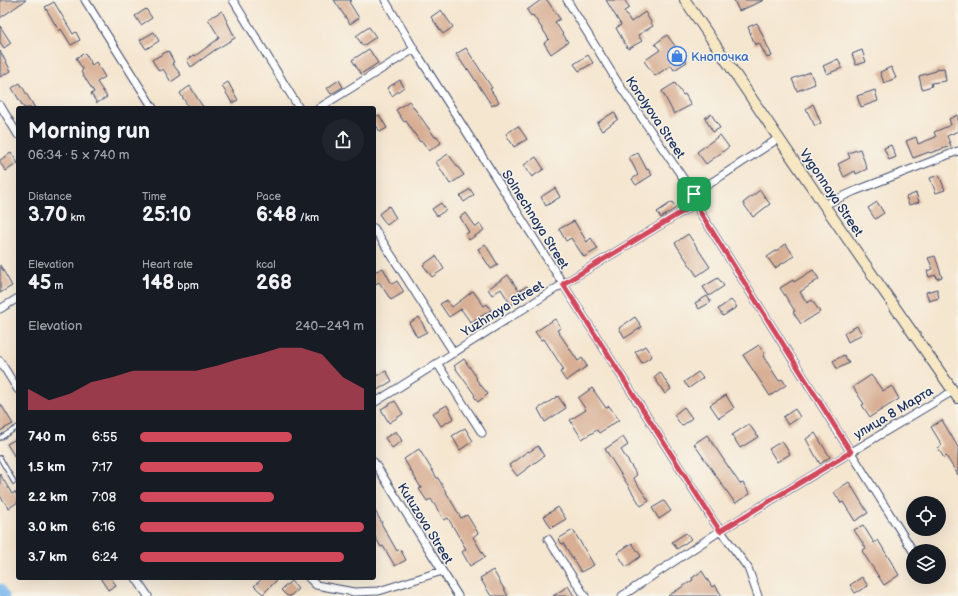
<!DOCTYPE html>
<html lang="en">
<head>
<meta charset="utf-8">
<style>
  :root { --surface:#171b24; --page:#20242c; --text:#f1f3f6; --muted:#9ea1a6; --accent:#d1495b }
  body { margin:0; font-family:"Balsamiq Sans",sans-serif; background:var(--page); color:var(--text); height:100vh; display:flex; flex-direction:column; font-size:15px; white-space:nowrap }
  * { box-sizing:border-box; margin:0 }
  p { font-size:13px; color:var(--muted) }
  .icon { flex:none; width:22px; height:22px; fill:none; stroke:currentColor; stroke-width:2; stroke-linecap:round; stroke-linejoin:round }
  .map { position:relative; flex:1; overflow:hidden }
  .drawer { position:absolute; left:16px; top:106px; width:360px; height:474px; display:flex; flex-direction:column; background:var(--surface); border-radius:4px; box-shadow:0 4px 16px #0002 }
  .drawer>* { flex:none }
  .tools { position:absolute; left:906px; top:496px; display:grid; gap:8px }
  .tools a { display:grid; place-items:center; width:40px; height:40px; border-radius:50%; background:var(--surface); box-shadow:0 4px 16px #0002; font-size:20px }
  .pin { position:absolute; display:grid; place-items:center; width:34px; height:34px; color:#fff; margin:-17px; border-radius:8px; box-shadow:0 2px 6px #0006 }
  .round { display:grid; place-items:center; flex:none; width:42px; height:42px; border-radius:21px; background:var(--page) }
  .head { display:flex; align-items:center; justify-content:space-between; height:68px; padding:0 12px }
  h1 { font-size:22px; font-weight:600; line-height:30px }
  .stats { display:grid; grid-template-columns:repeat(3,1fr); gap:6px; height:68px; padding:4px 12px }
  .stats div { display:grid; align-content:center }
  .stats b { font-size:20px; font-weight:600 }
  .stats small { font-size:11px; font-weight:400 }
  .stats p { font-size:11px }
  .chart { height:112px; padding:8px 12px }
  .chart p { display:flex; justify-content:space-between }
  .chart svg { width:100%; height:72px; margin-top:4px; fill:var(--accent); opacity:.7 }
  ul { padding:0 12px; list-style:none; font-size:13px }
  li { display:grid; grid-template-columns:64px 48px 1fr; align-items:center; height:30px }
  li i { height:10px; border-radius:5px; background:var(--accent) }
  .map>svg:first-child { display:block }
</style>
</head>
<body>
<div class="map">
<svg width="958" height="596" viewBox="0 0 958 596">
  <rect width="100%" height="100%" fill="#f7f3e8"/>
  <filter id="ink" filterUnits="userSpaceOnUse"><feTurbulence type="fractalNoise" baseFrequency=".025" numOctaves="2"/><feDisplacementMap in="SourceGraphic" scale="8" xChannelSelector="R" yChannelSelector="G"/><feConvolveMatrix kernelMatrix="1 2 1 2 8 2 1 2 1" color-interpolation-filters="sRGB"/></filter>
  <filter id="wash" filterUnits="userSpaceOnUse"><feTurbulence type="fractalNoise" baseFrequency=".012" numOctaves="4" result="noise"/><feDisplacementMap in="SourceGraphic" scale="16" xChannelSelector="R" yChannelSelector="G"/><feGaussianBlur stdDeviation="0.9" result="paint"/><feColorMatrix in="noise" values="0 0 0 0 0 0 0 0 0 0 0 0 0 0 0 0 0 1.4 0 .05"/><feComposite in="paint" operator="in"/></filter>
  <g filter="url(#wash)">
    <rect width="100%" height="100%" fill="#f5e6d0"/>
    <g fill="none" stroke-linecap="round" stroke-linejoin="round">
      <path stroke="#7bb9ee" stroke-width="9" d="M0,588L5,596"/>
    </g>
    <g id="blocks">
      <path fill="#d8af94" d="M0,0H26L0,18Z
        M334,0H352L349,2L359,18L350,24Z
        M541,0H547L560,19L555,22L568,42L551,54L544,43L549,39L533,15L531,16L527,10Z
        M606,0H625L629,8L624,11L631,22L645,12L653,26L638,35L642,41L628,49L616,28L621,25Z
        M734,0H764L739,11Z
        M54,2L73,34L76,32L80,40L71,45L61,29L59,31L45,7Z
        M146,9L152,18L141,25L135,16Z
        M441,10L453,27L443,34L431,17Z
        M222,11L235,38L215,50L191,67L187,60L194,55L195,56L218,39L219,37L208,19Z
        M757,23L772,56L767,58L759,43L755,45L748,27Z
        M0,26L11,43L4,48L0,42Z
        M369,27L376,37L363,46L356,36Z
        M154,32L159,41L146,49L140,40Z
        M667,35L687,62L674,70L671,65L655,76L644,61L660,50L655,44Z
        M466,48L492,88L490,89L499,102L492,106L468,69L467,70L456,54Z
        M369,49L378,63L361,74L352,60Z
        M862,50L866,62L856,65L852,54Z
        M0,51L11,71L0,77Z
        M168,51L174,62L172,63L181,75L171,82L163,69L159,71L152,60Z
        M85,53L92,65L96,62L105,77L97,82L107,97L97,103L91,94L94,92L81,72L83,70L76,58Z
        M588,55L593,63L579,71L574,64Z
        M838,59L842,68L827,74L823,66Z
        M891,67L896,78L884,83L880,72Z
        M944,68L946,81L931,83L932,86L922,89L919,76L936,71V69Z
        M810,72L815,84L797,91L792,79Z
        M339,80L343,87L331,94L327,88Z
        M400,80L404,87L392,96L387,88Z
        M228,82L238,100L232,103L222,86Z
        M20,83L35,108H24L12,88Z
        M675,83L683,95L685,94L691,105L674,114L662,91Z
        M190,86L199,101L204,108H189L180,93Z
        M875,90L878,101L861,107L857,96Z
        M409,101L435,137L437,136L441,143L429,151L422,141L420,142L406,121L404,122L396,110Z
        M813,104L821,123L815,126L806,109Z
        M614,112L618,119L602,131L597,123Z
        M711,114L720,128L713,132L705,118Z
        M379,115L387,128L380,132L374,121V117Z
        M958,115V131L947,136L951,146L930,153L929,152L913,158L906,141L916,137L918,144L936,137L934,132L951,125L949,119Z
        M518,126L527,139L514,147L506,134Z
        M720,135L729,147L706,164L697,152Z
        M891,145L896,157L889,160L884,148Z
        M860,149L867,169L856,174L855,171L844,177L838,164L850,158L848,153Z
        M11,153L18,163L6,171L0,163V160Z
        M638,153L647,170L648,169L652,175L636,185L632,179L638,175L629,157Z
        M448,154L464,175L450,184L436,162Z
        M536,157L544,169L532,177L524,165Z
        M939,175L945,190L936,193L930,178Z
        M555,188L560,197L546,206L541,197Z
        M470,189L474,195L464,202L460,196Z
        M760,190L770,204L753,217L743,203Z
        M916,193L919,202L909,205L906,197Z
        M672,202L676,208L661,218L657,212Z
        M877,202L884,213L875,219L868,208Z
        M441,203L446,210L437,216L432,209Z
        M389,206L396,218L387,225L379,214Z
        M466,213L476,227L480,224L484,230L469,240L466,234L469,232L460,217Z
        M574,221L587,242L591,238L598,249L584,257L571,238L566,241L559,229Z
        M688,234L710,267L697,276L675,243Z
        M485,244L498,265L491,269L478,249Z
        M786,244L794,256L775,268L767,257Z
        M436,256L444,269L432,277L423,265Z
        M935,256L942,277L937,279L936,275L929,277L927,271L933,269L928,258Z
        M0,265L12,286L0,293Z
        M383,268L392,284L397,281L404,292L391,300L379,282L374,285V272Z
        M813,270L819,279L800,292L807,303L812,300L820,312L801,324L793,312L795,311L780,288L793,280L794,282Z
        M508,275L519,291L527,286L531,292L511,305L501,289L492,295L488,289Z
        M718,278L724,286L709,296L703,287Z
        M937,289L939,298L929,301L926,292Z
        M473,291L484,306L487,304L491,310L471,323L461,309L449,317L440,304L447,300L452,307Z
        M707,296L711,302L699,309L695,303Z
        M731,300L737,307L723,316L718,309Z
        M419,317L427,332L417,337L409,323Z
        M635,317L642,327L625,338L619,328Z
        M555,319L561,328L557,330L578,361L582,358L587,366L566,381L560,372L564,370L544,339L541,340L535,332Z
        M857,326L862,334L848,342L844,333Z
        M759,345L765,354L763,356L779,381L782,379L786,385L770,396L743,355Z
        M645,346L652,356L642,363L635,352Z
        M844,355L849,363L837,369L833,361Z
        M464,359L477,378L476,379L488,394L478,402L474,396L475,395L454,366Z
        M386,371L392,381L374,392V377Z
        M660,372L671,389L665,394L654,377Z
        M698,372L703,378L689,388L684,382Z
        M871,375L883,391L892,386L899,399L870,417L862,405L864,404L853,387Z
        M592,388L606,408L609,406L619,420L599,433L597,430L582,439L570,420L586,410L578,398Z
        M726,395L734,408L719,418L710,405Z
        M558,396L566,408L545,422L538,409Z
        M395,401L403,414L389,423L381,409Z
        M0,403L13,424L0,431Z
        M447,405L454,418L441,426L433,413Z
        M684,407L692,418L682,426L674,415Z
        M795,409L800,417L788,425L783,417Z
        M942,420L958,447V475L946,456L944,458L938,448L942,445L931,427Z
        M749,424L758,437L740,448L732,435Z
        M465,428L473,441L460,450L452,436Z
        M396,431L402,441L392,448L385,438Z
        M815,433L830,457L820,464L806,439Z
        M707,435L740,484L743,483L750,494L735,503L694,444Z
        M623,437L628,445L621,450L637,475L633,478L649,501L641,506L605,449Z
        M18,438V462L7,444Z
        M782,441L790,454L777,462L769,449Z
        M538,446L544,456L517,476L509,465L528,451L529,452Z
        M419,449L437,478H438L461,518L467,515L478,533L473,537L485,557L470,566L462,552L466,549L448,518L444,520L431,499L427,501L419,489L421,488L404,459Z
        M0,474L12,494L15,492L18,497V502L9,508L0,496Z
        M849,482L868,513L855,521L843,502L841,503L834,492Z
        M664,501L671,511L659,519L652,508Z
        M558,507L566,519L551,528L544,516Z
        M374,509L382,523H381L397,551L400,549L406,560L395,566L383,546L381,547L374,535Z
        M863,525L874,543L878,540L899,575L884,585L862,551L866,548L854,530Z
        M573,530L594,565L581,572L563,543L562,544L558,539Z
        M686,533L691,539L677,549L672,542Z
        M632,543L641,556L626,567L617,553Z
        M493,570L508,596H491L480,578Z
        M702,571L712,587L715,585L722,596H668L693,580L692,578Z
        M862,577L868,586L855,593L850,585Z
        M100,578H111L116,585L108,590Z
        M263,578H273L276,581L263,594L254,586Z
        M291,581L298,589L290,596H287L281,590Z
        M568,586L574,596H553Z"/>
    </g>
  </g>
  <g filter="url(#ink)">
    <use href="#blocks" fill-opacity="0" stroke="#3c4a6f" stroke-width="1"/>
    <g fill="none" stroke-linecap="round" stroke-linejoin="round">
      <g stroke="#3c4a6f" stroke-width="5.5">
        <path id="lane" d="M0,438L18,427
          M0,458L14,482"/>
      </g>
      <g stroke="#3c4a6f" stroke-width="9">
        <path id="street" d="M85,0L153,108
          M233,0L299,108
          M385,0L414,49L714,522L748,568L758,596
          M567,0L620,86L694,194L700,212L913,551
          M0,105L18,135
          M319,108L414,49
          M824,205L855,191L958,151
          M374,228L454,353
          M0,309L18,298
          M0,361L18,390
          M437,363L482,433
          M374,403L563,284L690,207L694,194L779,138
          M374,462L458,596
          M548,539L585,596
          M136,578L148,596
          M309,578L316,585L354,592L379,591L442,571
          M622,596L720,531L953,391"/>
      </g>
      <g stroke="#3c4a6f" stroke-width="12">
        <path id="secondary" d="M685,0L824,205L958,398"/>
      </g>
      <use href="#lane" stroke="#fff" stroke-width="3.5"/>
      <use href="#street" stroke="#fff" stroke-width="7"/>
      <use href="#secondary" stroke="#f7e8c3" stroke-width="10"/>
    </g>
  </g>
  <g fill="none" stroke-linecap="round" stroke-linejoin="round" filter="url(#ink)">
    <g stroke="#fff" stroke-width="8">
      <path id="route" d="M694,194L700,212L851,452L720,531L563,284L690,207Z"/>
    </g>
    <use href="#route" stroke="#d1495b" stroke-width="5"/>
  </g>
  <defs>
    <g id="shop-ring" transform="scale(1)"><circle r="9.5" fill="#f7f3e8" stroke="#3f7fe0" stroke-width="1.5"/><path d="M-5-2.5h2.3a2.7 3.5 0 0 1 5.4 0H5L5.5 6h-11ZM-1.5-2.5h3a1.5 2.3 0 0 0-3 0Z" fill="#3f7fe0"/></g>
  </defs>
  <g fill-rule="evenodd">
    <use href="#shop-ring" x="677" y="56"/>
  </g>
  <g text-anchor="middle" stroke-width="3" stroke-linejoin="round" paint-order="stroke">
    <g font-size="13" fill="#366cbe" stroke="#f7f3e8" text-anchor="start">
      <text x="691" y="61">Кнопочка</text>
    </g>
    <g font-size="13" fill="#1b2f5e" stroke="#f7f3e8">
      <text transform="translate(656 117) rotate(56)" y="5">Korolyova Street</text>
      <text transform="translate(832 192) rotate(56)" y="5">Vygonnaya Street</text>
      <text transform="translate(536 219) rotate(58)" y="5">Solnechnaya Street</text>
      <text transform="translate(502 308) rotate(-32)" y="5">Yuzhnaya Street</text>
      <text transform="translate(893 412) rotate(-31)" y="5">улица 8 Марта</text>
      <text transform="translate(426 523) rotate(58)" y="5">Kutuzova Street</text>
    </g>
  </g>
</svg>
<div class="tools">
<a><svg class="icon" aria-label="locate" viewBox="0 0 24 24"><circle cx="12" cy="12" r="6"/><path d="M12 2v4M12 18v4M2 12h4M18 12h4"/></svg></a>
<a><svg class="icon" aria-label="layers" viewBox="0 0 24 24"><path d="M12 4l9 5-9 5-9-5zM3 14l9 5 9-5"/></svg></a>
</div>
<div class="pin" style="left:694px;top:194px;background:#1e9e55"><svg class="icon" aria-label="arrive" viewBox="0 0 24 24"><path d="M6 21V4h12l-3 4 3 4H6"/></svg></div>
<section class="drawer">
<div class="head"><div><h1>Morning run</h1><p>06:34 · 5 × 740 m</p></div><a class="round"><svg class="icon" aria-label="share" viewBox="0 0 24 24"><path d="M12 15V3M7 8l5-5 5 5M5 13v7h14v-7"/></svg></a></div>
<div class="stats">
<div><p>Distance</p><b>3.70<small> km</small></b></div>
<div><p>Time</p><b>25:10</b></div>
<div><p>Pace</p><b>6:48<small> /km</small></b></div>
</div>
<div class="stats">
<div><p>Elevation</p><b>45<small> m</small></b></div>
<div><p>Heart rate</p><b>148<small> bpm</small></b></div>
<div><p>kcal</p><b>268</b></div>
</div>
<div class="chart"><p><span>Elevation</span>240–249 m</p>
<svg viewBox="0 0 160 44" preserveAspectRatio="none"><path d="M0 44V31L10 38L20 34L30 27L40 24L50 20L60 20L70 20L80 20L90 17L100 13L110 10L120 6L130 6L140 10L150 24L160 31V44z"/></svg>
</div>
<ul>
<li><b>740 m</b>6:55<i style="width:68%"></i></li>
<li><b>1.5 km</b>7:17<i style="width:55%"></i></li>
<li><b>2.2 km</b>7:08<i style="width:60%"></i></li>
<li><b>3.0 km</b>6:16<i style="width:100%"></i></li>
<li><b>3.7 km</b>6:24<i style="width:91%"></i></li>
</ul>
</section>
</div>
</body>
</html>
